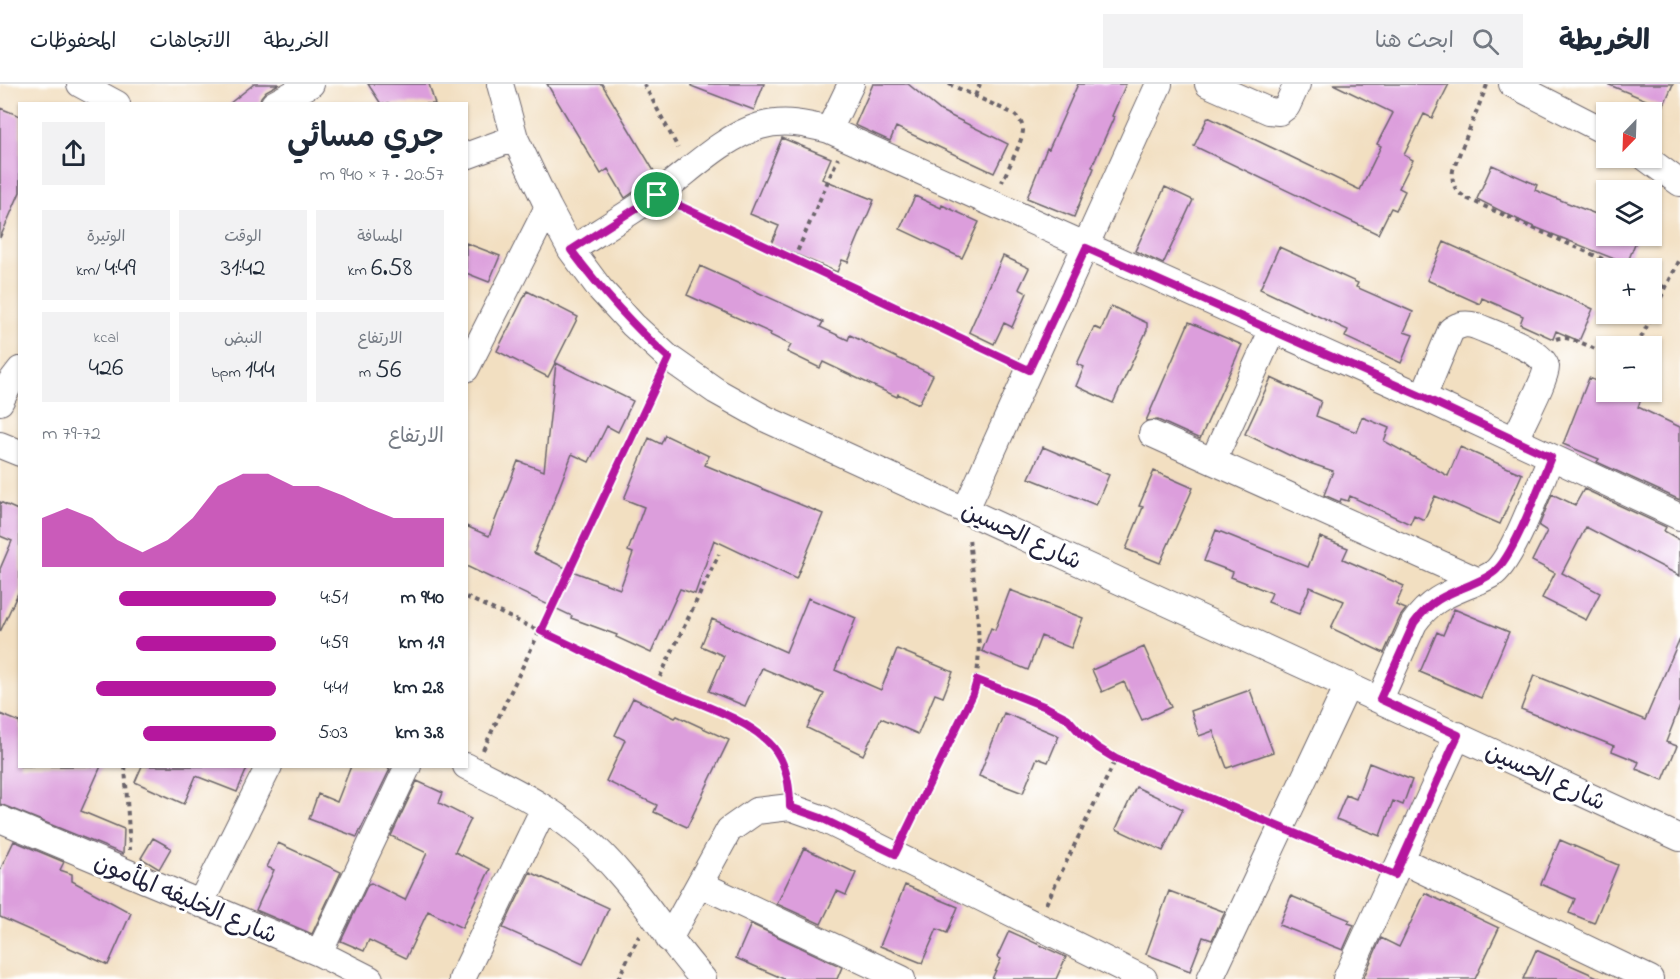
<!DOCTYPE html>
<html lang="ar">
<head>
<meta charset="utf-8">
<style>
  :root { --surface:#fff; --page:#f2f2f3; --text:#1f2937; --muted:#747a83; --line:#e0e1e3; --accent:#b5179e }
  body { margin:0; font-family:"Indie Flower","Playpen Sans Arabic",sans-serif; background:var(--page); color:var(--text); direction:rtl; height:100vh; display:flex; flex-direction:column; font-size:22px; white-space:nowrap }
  * { box-sizing:border-box; margin:0 }
  p { font-size:20px; color:var(--muted) }
  .icon { flex:none; width:33px; height:33px; fill:none; stroke:currentColor; stroke-width:2; stroke-linecap:round; stroke-linejoin:round }
  .map { position:relative; flex:1; overflow:hidden; direction:ltr }
  .panel { position:absolute; left:18px; top:18px; width:450px; height:666px; display:flex; flex-direction:column; background:var(--surface); border-radius:0px; box-shadow:0 2px 4px #0004; direction:rtl }
  .panel>* { flex:none }
  .needle { width:39px; rotate:203deg }
  .fabs { position:absolute; left:1596px; top:18px; display:grid; gap:12px }
  .fabs a { display:grid; place-items:center; width:66px; height:66px; border-radius:0px; background:var(--surface); box-shadow:0 2px 4px #0004; font-size:30px }
  .pin { position:absolute; display:grid; place-items:center; width:51px; height:51px; color:#fff; margin:-26px; border:3px solid #fff; border-radius:50%; box-shadow:0 2px 6px #0007 }
  .round { display:grid; place-items:center; flex:none; width:63px; height:63px; border-radius:0px; background:var(--page) }
  .summary { display:flex; align-items:center; justify-content:space-between; height:102px; padding:0 24px }
  h1 { font-size:33px; font-weight:600; line-height:45px }
  .stats { display:grid; grid-template-columns:repeat(3,1fr); gap:9px; height:102px; padding:6px 24px }
  .stats div { display:grid; align-content:center; border-radius:0px; background:var(--page); text-align:center }
  .stats b { font-size:26px; font-weight:600 }
  .stats small { font-size:16px; font-weight:400 }
  .stats p { font-size:16px }
  .chart { height:168px; padding:12px 24px }
  .chart p { display:flex; justify-content:space-between }
  .chart svg { width:100%; height:108px; margin-top:6px; fill:var(--accent); opacity:.7 }
  ul { padding:0 24px; list-style:none; font-size:20px }
  li { display:grid; grid-template-columns:96px 72px 1fr; align-items:center; height:45px }
  li i { height:15px; border-radius:8px; background:var(--accent) }
  header { display:flex; align-items:center; gap:36px; box-sizing:border-box; height:84px; padding:0 30px; background:var(--surface); border-bottom:2px solid var(--line) }
  header strong { font-size:28px }
  nav { display:flex; gap:33px; margin-inline-start:auto; font-size:21px }
  .search { width:420px; height:54px; background:var(--page); display:flex; align-items:center; gap:15px; box-sizing:border-box; padding:0 21px; border-radius:0px; color:var(--muted); font-size:22px }
  .map>svg:first-child { display:block }
</style>
</head>
<body>
<header>
<strong>الخريطة</strong>
<div class="search"><svg class="icon" aria-label="search" viewBox="0 0 24 24"><circle cx="10" cy="10" r="6"/><path d="M15 15l6 6"/></svg>ابحث هنا</div>
<nav><a>الخريطة</a><a>الاتجاهات</a><a>المحفوظات</a></nav>
</header>
<div class="map">
<svg width="1680" height="895" viewBox="0 0 1680 895">
  <rect width="100%" height="100%" fill="#fff"/>
  <filter id="ink" filterUnits="userSpaceOnUse"><feTurbulence type="fractalNoise" baseFrequency=".0167" numOctaves="2"/><feDisplacementMap in="SourceGraphic" scale="12" xChannelSelector="R" yChannelSelector="G"/><feConvolveMatrix kernelMatrix="1 2 1 2 8 2 1 2 1" color-interpolation-filters="sRGB"/></filter>
  <filter id="wash" filterUnits="userSpaceOnUse"><feTurbulence type="fractalNoise" baseFrequency=".008" numOctaves="4" result="noise"/><feDisplacementMap in="SourceGraphic" scale="24" xChannelSelector="R" yChannelSelector="G"/><feGaussianBlur stdDeviation="1.35" result="paint"/><feColorMatrix in="noise" values="0 0 0 0 0 0 0 0 0 0 0 0 0 0 0 0 0 1.4 0 .05"/><feComposite in="paint" operator="in"/></filter>
  <g filter="url(#wash)">
    <rect width="100%" height="100%" fill="#f2dfc1"/>
    <g id="blocks">
      <path fill="#dc9edc" d="M254,0H279L266,7L261,13L259,20H229Z
        M368,0H429L435,20H381Z
        M547,0H602L657,92L625,114L608,85L601,90Z
        M691,0H764L754,26L691,2Z
        M873,0H908L941,27L1008,60L994,89L896,43L890,57L855,41Z
        M1078,0H1126L1112,32L1114,33L1092,83L1094,84L1074,133L1027,114L1047,64L1049,65Z
        M1333,0H1449L1432,34L1424,30L1404,71L1413,76L1399,104L1405,107L1396,126L1391,124L1378,150L1194,62L1208,33L1360,106L1381,62L1377,60L1393,29Z
        M1607,0H1673L1663,23Z
        M0,24L20,32V108L0,154Z
        M782,54L831,74L822,95L874,116L848,178L842,176L837,188L771,160L779,142L750,130Z
        M1492,81L1537,101L1535,106L1606,134V152H1638L1627,180L1527,140L1477,115Z
        M1165,103L1193,116L1163,180L1135,167Z
        M915,112L941,124L942,121L979,138L962,174L900,145Z
        M1444,158L1593,225L1579,257L1556,247L1553,255L1520,240L1523,232L1482,214L1480,220L1427,196Z
        M466,159L500,172L489,198L466,189Z
        M1279,163L1358,199L1356,203L1413,228L1404,248L1413,251L1401,279L1345,253L1348,246L1260,205Z
        M1003,172L1029,184L1019,205L1027,209L1012,243L1004,239L994,260L969,248Z
        M700,182L823,238L820,243L848,256L850,251L933,291L919,320L898,310L897,313L823,278L820,284L787,268L791,261L770,251L771,249L687,211Z
        M527,207L578,233L548,293L497,267Z
        M1111,222L1147,239V246L1113,319L1076,302L1084,283L1077,280L1094,243L1101,246Z
        M1189,238L1242,261L1200,355L1158,336L1146,337Z
        M556,279L633,317L618,348L607,342L589,378L572,370L534,469L572,487L620,505L633,469L628,467L644,423L624,415L649,354L661,360L665,351L709,372L705,381L823,430L796,495L714,456L695,510L680,505L651,569L616,553L617,551L571,534L572,532L466,482V442L489,452L518,377L544,387Z
        M1271,294L1321,317L1316,332L1356,348L1362,333L1389,344L1384,357L1448,392L1460,363L1522,390L1500,440L1435,412L1424,436L1414,431L1410,440L1350,412L1348,417L1341,415L1340,418L1324,411L1333,387L1295,374L1245,350Z
        M1589,294L1606,301V308H1623L1641,315L1638,323L1680,343V416L1597,378L1599,375L1563,360Z
        M1043,363L1109,391L1096,421L1029,394Z
        M1154,387L1193,404L1160,479L1126,465L1143,423L1139,422Z
        M1584,405L1666,443L1664,447L1680,456V492L1586,443L1562,489L1600,509L1586,536L1542,514L1555,489L1532,477L1547,447L1539,442L1552,410L1575,421Z
        M0,418L20,427V505L0,548V485L12,457L0,452Z
        M1216,446L1308,483L1320,453L1348,464L1343,475L1404,502L1396,521L1406,525L1400,533L1384,569L1331,544L1344,517L1310,503L1299,530L1268,518L1272,509L1231,493L1233,488L1204,477Z
        M1010,506L1083,534L1071,564L1041,552L1028,586L982,567L991,544L995,546Z
        M808,514L856,534L835,586L881,606L897,565L953,588L943,613L935,610L918,650L881,634L863,671L807,644L824,610L762,584L745,622L709,607L724,572L701,562L712,535L786,568Z
        M1454,525L1509,548L1481,614L1420,588L1437,548L1443,551Z
        M1680,554V622L1666,658L1677,662L1663,696L1636,685L1639,678L1612,667L1614,662L1521,625L1534,591L1645,636Z
        M1144,563L1171,623L1142,636L1124,598L1102,608L1092,586Z
        M1250,606L1273,668L1227,684L1213,647L1199,652L1191,627Z
        M633,614L675,634L677,632L729,656L687,743L654,728L657,721L606,697L625,656L615,651Z
        M1004,629L1059,652L1048,678L1037,674L1023,709L979,692Z
        M0,630L20,638V682H101L81,727L124,745L123,770L0,720Z
        M1369,679L1412,696L1403,721L1393,717L1380,752L1336,735L1346,711L1356,715Z
        M142,682H248L237,708L196,692L184,720L135,698Z
        M351,682H384L390,685L357,753L309,735L318,710L337,718Z
        M417,697L443,709L439,719L471,735L455,768L490,785L462,844L428,827L406,874L369,856L364,867L341,857L368,800L371,799L405,816L427,769L391,752Z
        M1136,703L1183,725L1163,767L1116,745Z
        M153,754L171,764L159,785L141,774Z
        M1560,756L1618,781L1594,839L1569,829L1575,815L1541,800Z
        M14,757L64,778L60,786L72,790V797L131,829L108,881L0,833V786Z
        M278,759L341,788L312,850L256,826L274,786L267,783Z
        M804,764L856,789L846,811L837,807L821,840L777,820Z
        M530,788L609,824L583,880L503,844Z
        M905,801L958,823L947,849L937,845L922,879L880,862Z
        M1169,807L1225,828L1212,856L1203,853L1190,887L1146,870Z
        M1425,809L1499,844L1475,895H1363L1381,854L1399,863Z
        M1291,812L1350,836L1348,839L1354,841L1343,866L1279,841Z
        M751,840L842,883L837,895H784L736,874Z
        M1009,847L1066,873L1056,895H992L1001,875L997,873Z
        M1536,866L1602,895H1523Z"/>
    </g>
  </g>
  <g filter="url(#ink)">
    <use href="#blocks" fill-opacity="0" stroke="#6b646a" stroke-width="1.5"/>
    <g fill="none" stroke-linecap="round" stroke-linejoin="round">
      <g stroke="#6b646a" stroke-width="28">
        <path id="minor" d="M80,0L117,20
          M500,0L515,54L548,123L571,166L600,205L633,241L669,274L716,307L766,335L1680,754
          M1208,0L1269,27L1279,28L1287,22L1297,0
          M1512,0L1606,48
          M274,20L311,0
          M829,46L851,0
          M466,72L515,54
          M1646,74L1680,99
          M571,166C599,148 628,130 656,111C689,88 721,54 760,42C784,35 806,40 829,46L1423,313L1680,433
          M466,285L548,123
          M1423,313L1451,246C1460,240 1466,239 1476,242C1492,249 1543,266 1546,283C1547,293 1520,343 1515,356
          M0,318L10,299L20,286
          M1152,350L1479,497
          M0,361L20,369
          M1213,377L1272,247
          M966,425L1159,0
          M1380,615L1414,539C1431,515 1448,510 1474,499C1481,496 1488,493 1494,489C1514,473 1540,399 1551,373
          M466,682C492,696 519,708 544,724C571,741 599,765 620,790C650,824 673,862 703,895
          M0,735L319,869L370,895
          M1401,776L1650,895
          M700,800L902,895
          M200,820L269,682
          M669,855L729,746L756,727L790,723L821,734L1144,895
          M319,869L408,682
          M462,895L544,724
          M1210,895L1348,601
          M1346,895L1458,651"/>
      </g>
      <path stroke="#6b646a" stroke-width="4" stroke-dasharray="4.5 4.5" stroke-linecap="butt" d="M644,0L678,64
        M949,0L1014,30C1019,35 1023,39 1023,47C1021,61 1008,84 1002,98
        M1487,1L1453,86C1451,100 1455,108 1468,115L1623,184
        M975,12L980,0
        M682,122L1009,276
        M794,175L838,74
        M1652,197L1666,204
        M1556,255C1570,250 1593,265 1606,270
        M1637,262L1680,175
        M466,513C530,542 593,573 657,602C686,615 736,631 760,650C776,663 784,680 789,700
        M977,596L1046,623L1067,634L1098,664L1116,675L1259,735
        M656,601L719,470
        M483,666L659,296
        M125,682L130,766
        M905,750L973,610C986,567 973,499 969,453
        M1302,753L1373,782
        M1046,820L1116,675
        M618,895L639,852"/>
      <use href="#minor" stroke="#fff" stroke-width="26"/>
    </g>
  </g>
  <g fill="none" stroke-linecap="round" stroke-linejoin="round" filter="url(#ink)">
    <g stroke="#fff" stroke-width="12">
      <path id="route" d="M657,111L1029,286L1086,164L1423,313L1551,373C1540,399 1514,473 1494,488C1487,494 1478,497 1470,501C1445,511 1430,517 1414,539L1380,615L1458,651L1395,791L1116,675L1098,664L1081,650L1067,634L1046,623L977,596L973,610L895,770L821,734L790,723C790,702 787,680 773,663C749,634 691,617 657,602C618,584 579,565 541,547L669,274C632,241 601,206 571,166Z"/>
    </g>
    <use href="#route" stroke="#b5179e" stroke-width="8"/>
  </g>
  <g text-anchor="middle" stroke-width="6" stroke-linejoin="round" paint-order="stroke">
    <g font-size="24" fill="#22223b" stroke="#fff">
      <text transform="translate(1022 451) rotate(25)" y="8">شارع الحسين</text>
      <text transform="translate(1546 692) rotate(25)" y="8">شارع الحسين</text>
      <text transform="translate(186 814) rotate(23)" y="8">شارع الخليفه المأمون</text>
    </g>
  </g>
</svg>
<div class="fabs">
<a><svg class="needle" viewBox="-14 -14 28 28"><path d="M0-13l5 13h-10z" fill="#e53935"/><path d="M0 13l5-13h-10z" fill="#747a83"/></svg></a>
<a><svg class="icon" aria-label="layers" viewBox="0 0 24 24"><path d="M12 4l9 5-9 5-9-5zM3 14l9 5 9-5"/></svg></a>
<a>+</a>
<a>−</a>
</div>
<div class="pin" style="left:657px;top:111px;background:#1e9e55"><svg class="icon" aria-label="arrive" viewBox="0 0 24 24"><path d="M6 21V4h12l-3 4 3 4H6"/></svg></div>
<section class="panel">
<div class="summary"><div><h1>جري مسائي</h1><p>20:57 · 7 × 940 m</p></div><a class="round"><svg class="icon" aria-label="share" viewBox="0 0 24 24"><path d="M12 15V3M7 8l5-5 5 5M5 13v7h14v-7"/></svg></a></div>
<div class="stats">
<div><p>المسافة</p><b>6.58<small> km</small></b></div>
<div><p>الوقت</p><b>31:42</b></div>
<div><p>الوتيرة</p><b>4:49<small> /km</small></b></div>
</div>
<div class="stats">
<div><p>الارتفاع</p><b>56<small> m</small></b></div>
<div><p>النبض</p><b>144<small> bpm</small></b></div>
<div><p>kcal</p><b>426</b></div>
</div>
<div class="chart"><p><span>الارتفاع</span>72–79 m</p>
<svg viewBox="0 0 160 44" preserveAspectRatio="none"><path d="M0 44V24L10 20L20 24L30 33L40 38L50 33L60 24L70 11L80 6L90 6L100 11L110 11L120 15L130 20L140 24L150 24L160 24V44z"/></svg>
</div>
<ul>
<li><b>940 m</b>4:51<i style="width:67%"></i></li>
<li><b>1.9 km</b>4:59<i style="width:60%"></i></li>
<li><b>2.8 km</b>4:41<i style="width:77%"></i></li>
<li><b>3.8 km</b>5:03<i style="width:57%"></i></li>
</ul>
</section>
</div>
</body>
</html>
